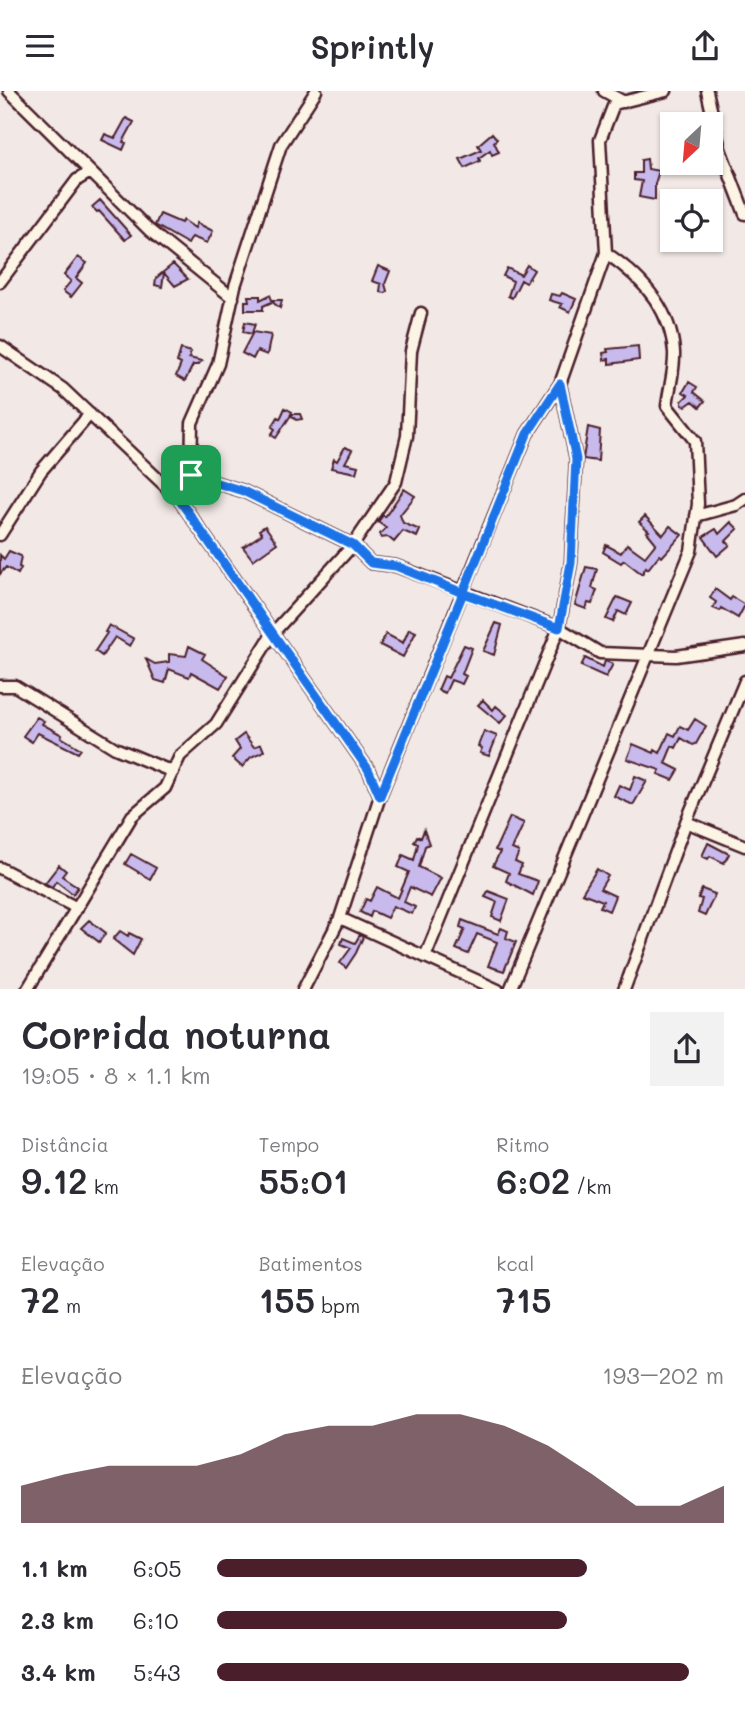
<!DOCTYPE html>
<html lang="pt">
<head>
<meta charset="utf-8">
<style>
  :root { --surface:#fff; --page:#f2f2f3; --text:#2b2b33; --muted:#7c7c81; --accent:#4a1f2b }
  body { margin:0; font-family:Mali,sans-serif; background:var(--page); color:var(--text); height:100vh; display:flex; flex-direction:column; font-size:26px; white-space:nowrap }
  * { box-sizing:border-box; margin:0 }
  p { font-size:23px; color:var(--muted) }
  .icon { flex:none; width:38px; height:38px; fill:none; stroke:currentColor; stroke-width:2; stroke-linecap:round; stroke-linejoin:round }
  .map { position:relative; height:898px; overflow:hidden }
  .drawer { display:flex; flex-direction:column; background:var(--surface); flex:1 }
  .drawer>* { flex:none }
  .needle { width:46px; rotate:206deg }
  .tools { position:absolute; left:660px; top:21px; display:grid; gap:14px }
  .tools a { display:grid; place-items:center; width:63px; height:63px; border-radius:0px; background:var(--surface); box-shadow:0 2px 5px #0004; font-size:35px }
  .pin { position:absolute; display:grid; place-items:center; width:60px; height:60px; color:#fff; margin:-30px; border-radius:14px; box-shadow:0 4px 10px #0006 }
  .round { display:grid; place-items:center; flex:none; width:74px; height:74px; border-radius:0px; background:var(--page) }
  .overview { display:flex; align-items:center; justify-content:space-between; height:119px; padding:0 21px }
  h1 { font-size:38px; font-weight:600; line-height:52px }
  .figures { display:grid; grid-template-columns:repeat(3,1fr); gap:10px; height:119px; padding:7px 21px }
  .figures div { display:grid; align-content:center }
  .figures b { font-size:35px; font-weight:600 }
  .figures small { font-size:19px; font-weight:400 }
  .figures p { font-size:19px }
  .chart { height:196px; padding:14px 21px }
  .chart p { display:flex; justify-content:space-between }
  .chart svg { width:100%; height:126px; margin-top:7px; fill:var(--accent); opacity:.7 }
  ul { padding:0 21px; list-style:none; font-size:23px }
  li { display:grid; grid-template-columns:112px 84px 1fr; align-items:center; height:52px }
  li i { height:18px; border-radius:9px; background:var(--accent) }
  header { display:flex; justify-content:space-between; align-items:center; height:91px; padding:0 21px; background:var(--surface); font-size:32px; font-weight:600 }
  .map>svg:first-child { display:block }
</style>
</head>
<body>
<header><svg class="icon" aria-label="menu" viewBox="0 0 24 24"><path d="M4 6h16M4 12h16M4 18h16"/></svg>Sprintly<svg class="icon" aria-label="share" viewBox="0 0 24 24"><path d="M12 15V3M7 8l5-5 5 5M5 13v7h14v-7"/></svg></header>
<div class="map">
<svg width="745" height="899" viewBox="0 0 745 899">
  <rect width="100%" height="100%" fill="#f2e9e6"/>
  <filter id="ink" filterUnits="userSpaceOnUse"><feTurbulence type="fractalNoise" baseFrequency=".0143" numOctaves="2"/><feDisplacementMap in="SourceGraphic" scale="14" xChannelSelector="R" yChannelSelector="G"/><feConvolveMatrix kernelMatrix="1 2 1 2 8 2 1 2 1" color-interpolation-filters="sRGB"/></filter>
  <g filter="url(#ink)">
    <path fill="#c8baec" stroke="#4a1f2b" stroke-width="2" d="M126,27L134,31L123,51L126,52L123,59L102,49L105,43L115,47Z
      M492,42L497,48L494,51L499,61L492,64L490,59L479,67L480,70L465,77L460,68L481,59L478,54Z
      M647,68L648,78L659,80L655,93V109L639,106L642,90L634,89V82H641V69Z
      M100,109L131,144L125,149L99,120L97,121L92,116Z
      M160,123L181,132L183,129L195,137L197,132L213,140L207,152L192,146L188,153L155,134Z
      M78,166L87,172L76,187L82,192L71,206L63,200L71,190L64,184Z
      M173,173L188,188L175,195L164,182L162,196L155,194L156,187Z
      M527,174L534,179L526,192L521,189L512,207L508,205L513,190L503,185L507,177L521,184Z
      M378,175L390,180L385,193L387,200L385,202L380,201L381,193L372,190Z
      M562,202L576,208L570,221L560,216L562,213L549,209L551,203L560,205Z
      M270,204L272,209H282L280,217L272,211L263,215V219H245V210H249L248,205H260V209Z
      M245,231L255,233L252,242L253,241L271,244L267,264L257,260L253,268L242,262L252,243L243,241Z
      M638,255L639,269L609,273V268L604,269L603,262L608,261L607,258Z
      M181,258L191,261L189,267L202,270L197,274H193L185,290L176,285L181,273L177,271Z
      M689,291L697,296L694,301L705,310L700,316L693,310L686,315L682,314V310L688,304L683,301Z
      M285,317L292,321L291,323H300L302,328L296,329L291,324L276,347L271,344L275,338L272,336L278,326L280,328Z
      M588,336L600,339L598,370L583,368Z
      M345,356L352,359L345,372L358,375L356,382L331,377L334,368L337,370Z
      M404,398L415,405L400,424L403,432L420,439L417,446L403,440L394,451L388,446L381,447L380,443L386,437L378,431L383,424L385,426Z
      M645,425L663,444L670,435L682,444L662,466L659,464L648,478L646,476L642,483L624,469L621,472L603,461L606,454L621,462L627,453L645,466L656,452L647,441L649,440L639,431Z
      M731,431L738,438L726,450L730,454L717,465L703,446L716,438L719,443Z
      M265,435L277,452L253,469L243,456L262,443L259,439Z
      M9,460L21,465L19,476L21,477L18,483L6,476L0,483V464L4,468Z
      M586,476L597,478L592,497L597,499L592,513L588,512L586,518L575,514Z
      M715,498L730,509L732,506L745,514L738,527L721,517L720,520L713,517L716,511L710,507Z
      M617,506L632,512L626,524L618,520L613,531L606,528Z
      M496,532L502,534L494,564L483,560Z
      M109,534L134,548L130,555L115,546L102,565L95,560L107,542L105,541Z
      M409,538L416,541L403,566L380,554L386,543L403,552Z
      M464,554L472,557L462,583L466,585L462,593L451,589L445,602L438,599L444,585L448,587Z
      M189,555L205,563L202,568L228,585L220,597L191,581L189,586L169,578L165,592L155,589L146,568L155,573L169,571V563L186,565Z
      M585,567L603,576L605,570L613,573L606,586L581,575Z
      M483,609L493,619L496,615L507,624L500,632L478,614Z
      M37,626L44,630L42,633L62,644L61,646L81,658L78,662L38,642L32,651L23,645Z
      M695,628L706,635L696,653L693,654L681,647L676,657L672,655L665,672L679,679L673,689L658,683L660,679L627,668L633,653L654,662L655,659L660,662L669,642L675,645L680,635L688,639Z
      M484,640L497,645L489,665L480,662L482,657L478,655Z
      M244,643L254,656L261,653L264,660L251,666L242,676L232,667L240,658L235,650Z
      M635,685L647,690L633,714L614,705L619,694L630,699Z
      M510,726L524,732L512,758L519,761L515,771L522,774L518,783L538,790L533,804L506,790L509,782L493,775L500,761L495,759Z
      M424,739L429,753L425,755L419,776L441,787L431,806L410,796L404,811L415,816L412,823L393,815L387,827L372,820L370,826L360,821L366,808L370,810L377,796L398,807L409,781L398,776L403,764L414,769L418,753L414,751L417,745L421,747Z
      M708,752L729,763L724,772L710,765L708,768L702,765Z
      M131,763L156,777L150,788L125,773Z
      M59,774L66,780L62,785L78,796L73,803L56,790L52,796L45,792Z
      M597,778L608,785L600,798L615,805L609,820L600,816L603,810L582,802Z
      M702,798L715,803L705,825L698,822L702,808L698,807Z
      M488,800L509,808L501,830L492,826L497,811L485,806Z
      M89,829L106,842L99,851L81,837Z
      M462,829L498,843L501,837L508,840L506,847L516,851L504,880L488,875L497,851L477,843L468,863L456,858L465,838L460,836Z
      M120,840L128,845L129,842L141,848L133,864L113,848Z
      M360,844L363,846L356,862L346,877L340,872L351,857L341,853L343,847L355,852Z"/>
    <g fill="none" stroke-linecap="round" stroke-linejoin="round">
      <g stroke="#4a1f2b" stroke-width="15">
        <path id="minor" d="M9,0L149,139L233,207
          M604,0L624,11
          M707,0L720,58L745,123
          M0,191L77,89L90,81
          M0,255L63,298L178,407L368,678L380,705L340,827L498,899
          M191,384L243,400L353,454L371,472L396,475L559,537L600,562L676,565L745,555
          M178,407L191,384L192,332L218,273L235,195L281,54L316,0
          M696,425L736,414L745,408
          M0,444L41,380L90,323
          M0,595H15L115,657L173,681
          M380,705L527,343L560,293L606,162L600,49L614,13L666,0
          M686,731L745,755
          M0,777L77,817
          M425,866L559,537L571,472L576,368L560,293
          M27,899L132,725L165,697L180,665L216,633L273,542L353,454L396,391L407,345L411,260L421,222
          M303,899L340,827
          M510,899L691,460L698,413L695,350L667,315C669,298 675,278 674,261C671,218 640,185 606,162
          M624,899L686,731L745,590"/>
      </g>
      <use href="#minor" stroke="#fcf5e5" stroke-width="10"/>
    </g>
  </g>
  <g fill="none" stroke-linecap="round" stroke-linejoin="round" filter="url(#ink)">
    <g stroke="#fff" stroke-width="14">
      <path id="route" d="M191,384L178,407L368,678L380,705L463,502L559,537L571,472L576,368L560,293L527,343L463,502L396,475L371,472L353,454L243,400L191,384"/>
    </g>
    <use href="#route" stroke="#1a73e8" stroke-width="9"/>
  </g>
</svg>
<div class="tools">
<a><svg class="needle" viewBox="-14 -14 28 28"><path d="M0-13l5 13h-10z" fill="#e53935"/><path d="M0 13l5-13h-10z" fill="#7c7c81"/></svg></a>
<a><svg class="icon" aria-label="locate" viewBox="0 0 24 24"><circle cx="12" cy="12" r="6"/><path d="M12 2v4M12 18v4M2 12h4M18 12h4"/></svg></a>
</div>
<div class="pin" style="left:191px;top:384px;background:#1e9e55"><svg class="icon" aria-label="arrive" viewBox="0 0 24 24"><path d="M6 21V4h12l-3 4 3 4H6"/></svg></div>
</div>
<section class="drawer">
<div class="overview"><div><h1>Corrida noturna</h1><p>19:05 · 8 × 1.1 km</p></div><a class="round"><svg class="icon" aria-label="share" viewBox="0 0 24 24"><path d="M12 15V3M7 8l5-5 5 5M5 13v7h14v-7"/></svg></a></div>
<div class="figures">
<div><p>Distância</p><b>9.12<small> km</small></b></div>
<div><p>Tempo</p><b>55:01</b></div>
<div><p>Ritmo</p><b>6:02<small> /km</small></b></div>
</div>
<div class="figures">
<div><p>Elevação</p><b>72<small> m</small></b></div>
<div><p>Batimentos</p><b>155<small> bpm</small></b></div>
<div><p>kcal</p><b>715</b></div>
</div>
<div class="chart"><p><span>Elevação</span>193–202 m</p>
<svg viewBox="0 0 160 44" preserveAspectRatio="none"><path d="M0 44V31L10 27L20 24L30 24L40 24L50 20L60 13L70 10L80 10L90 6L100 6L110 10L120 17L130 27L140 38L150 38L160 31V44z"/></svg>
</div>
<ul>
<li><b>1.1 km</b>6:05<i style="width:73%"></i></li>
<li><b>2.3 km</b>6:10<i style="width:69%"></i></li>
<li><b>3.4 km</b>5:43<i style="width:93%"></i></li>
</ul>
</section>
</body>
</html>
